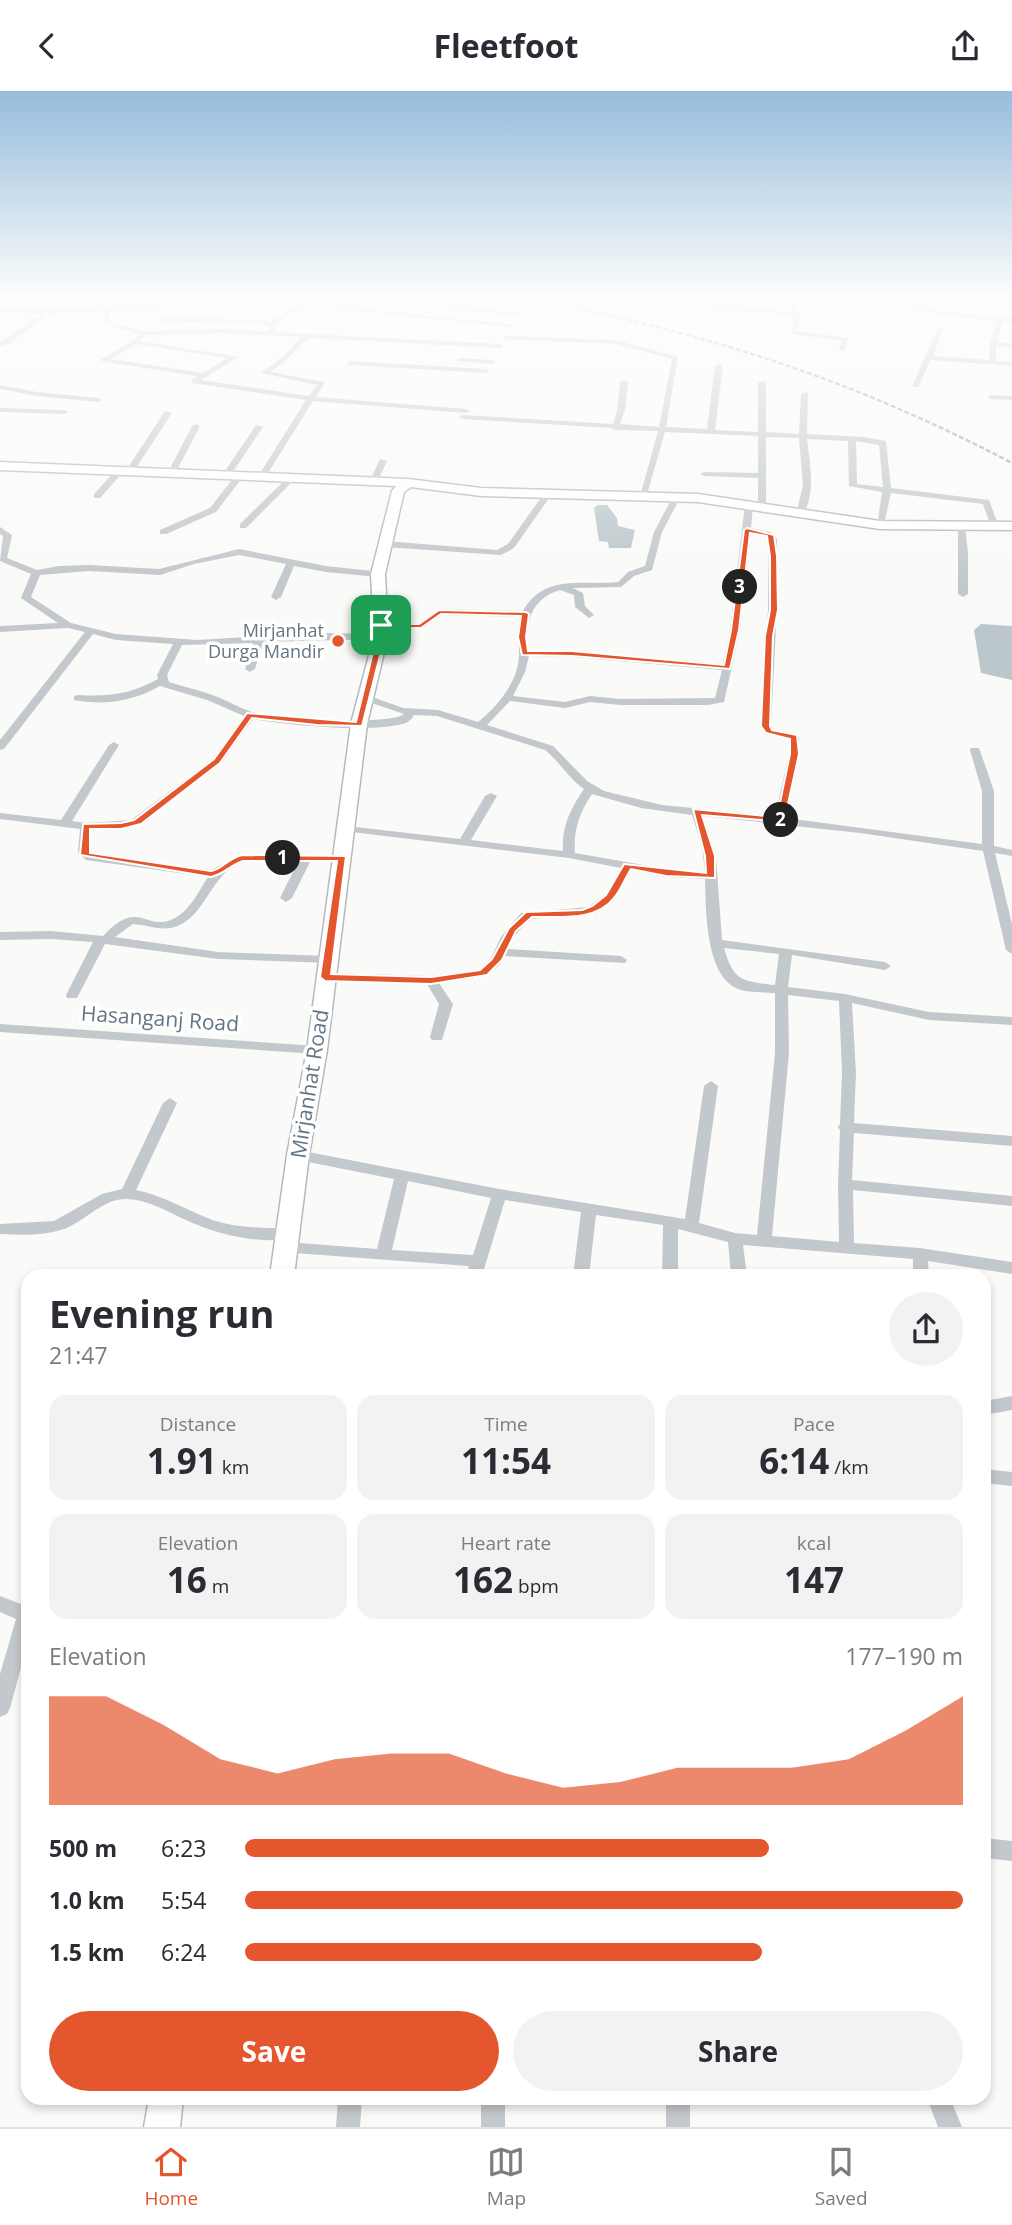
<!DOCTYPE html>
<html lang="en">
<head>
<meta charset="utf-8">
<style>
  :root { --surface:#fff; --page:#f2f2f3; --text:#2b2b33; --muted:#7c7c81; --line:#e1e1e2; --accent:#e4572e }
  body { margin:0; font-family:"Open Sans",sans-serif; background:var(--page); color:var(--text); height:100vh; display:flex; flex-direction:column; font-size:26px; white-space:nowrap }
  * { box-sizing:border-box; margin:0 }
  p { font-size:23px; color:var(--muted) }
  .icon { flex:none; width:38px; height:38px; fill:none; stroke:currentColor; stroke-width:2; stroke-linecap:round; stroke-linejoin:round }
  .map { position:relative; flex:1; overflow:hidden }
  .sheet { position:absolute; left:21px; top:1178px; width:970px; height:836px; display:flex; flex-direction:column; background:var(--surface); border-radius:21px; box-shadow:0 4px 10px #0003 }
  .sheet>* { flex:none }
  .pin { position:absolute; display:grid; place-items:center; width:60px; height:60px; color:#fff; margin:-30px; border-radius:14px; box-shadow:0 4px 10px #0006 }
  .km { position:absolute; width:35px; height:35px; margin:-18px; border-radius:50%; background:#222; color:#fff; font-size:19px; line-height:35px; text-align:center }
  .round { display:grid; place-items:center; flex:none; width:74px; height:74px; border-radius:37px; background:var(--page) }
  .summary { display:flex; align-items:center; justify-content:space-between; height:119px; padding:0 28px }
  h1 { font-size:38px; font-weight:700; line-height:52px }
  .metrics { display:grid; grid-template-columns:repeat(3,1fr); gap:10px; height:119px; padding:7px 28px }
  .metrics div { display:grid; align-content:center; border-radius:18px; background:var(--page); text-align:center }
  .metrics b { font-size:35px; font-weight:700 }
  .metrics small { font-size:19px; font-weight:400 }
  .metrics p { font-size:19px }
  .chart { height:196px; padding:14px 28px }
  .chart p { display:flex; justify-content:space-between }
  .chart svg { width:100%; height:126px; margin-top:7px; fill:var(--accent); opacity:.7 }
  .cta { display:flex; gap:14px; margin-top:auto; padding:14px 28px }
  .cta a { flex:1; height:80px; border-radius:42px; background:var(--accent); color:#fff; font-size:28px; font-weight:700; line-height:80px; text-align:center }
  .cta a+a { background:var(--page); color:var(--text) }
  ul { padding:0 28px; list-style:none; font-size:23px }
  li { display:grid; grid-template-columns:112px 84px 1fr; align-items:center; height:52px }
  li i { height:18px; border-radius:9px; background:var(--accent) }
  header { display:flex; justify-content:space-between; align-items:center; height:91px; padding:0 28px; background:var(--surface); font-size:32px; font-weight:700 }
  .dock { display:flex; justify-content:space-around; align-items:center; height:98px; border-top:2px solid var(--line); background:var(--surface); font-size:19px; color:var(--muted) }
  .dock a { display:grid; justify-items:center; gap:4px }
  .dock .current { color:var(--accent) }
  .map>svg:first-child { display:block }
</style>
</head>
<body>
<header><svg class="icon" aria-label="back" viewBox="0 0 24 24"><path d="M15 5l-7 7 7 7"/></svg>Fleetfoot<svg class="icon" aria-label="share" viewBox="0 0 24 24"><path d="M12 15V3M7 8l5-5 5 5M5 13v7h14v-7"/></svg></header>
<div class="map">
<svg width="1012" height="2036" viewBox="0 0 1012 2036">
  <rect width="100%" height="100%" fill="#fafaf8"/>
  <path fill="#bbc7cb" d="M598,414H607L617,427L618,435L635,439L631,457H609L608,451L599,450L594,417Z
    M981,533L1012,535V589L981,582L974,539Z"/>
  <g fill="none" stroke-linecap="round" stroke-linejoin="round">
    <g stroke="#b5babe" stroke-width="3">
      <path id="primary" d="M0,371L408,388L481,397L698,403L880,430L1012,431V439L880,438L698,411L481,405L411,396L404,401L385,483L388,545L367,633L327,959L309,1064L294,1185H270L287,1064L307,959L351,633L374,545L371,483L392,400L396,395L0,379Z
        M149,2007H183L180,2036H144Z"/>
    </g>
    <path fill="#c3c8cc" fill-rule="evenodd" d="M165,206H172L158,217L110,220V231L144,240L224,238L268,240V235L262,233L159,230L156,228L159,226L263,229L270,231L303,210L305,213L274,235L275,241L500,253L503,255L500,257L308,247L288,267L271,281L325,291L316,306L466,318L470,320L466,322L313,310L265,387L261,389L257,387L306,309L192,292V288L197,285L101,270V268L133,250L139,243L105,233L104,220L50,223L8,253L0,255V251L41,223L0,222V218L48,219L156,213ZM224,242L301,246L284,265L261,282L317,294L309,305L201,289L238,266L140,250L146,244ZM136,253L227,267L203,282L110,268Z
      M351,206L354,208L345,216L515,234L512,236L337,218V216Z
      M796,206H802L796,217L801,226L798,240L848,247L844,260L839,259L842,250L792,243L793,224L675,215L678,213L791,220L790,217Z
      M926,206H932L926,217H922Z
      M448,215L519,221L522,223L519,225L446,218Z
      M1000,226L1003,228L997,251L1012,253V257L996,255V270L1012,271V275L931,269L918,296H912L938,237L943,238L933,265L989,269L990,253L997,228Z
      M505,245L616,249L678,266L666,336L707,338L715,275L719,273L723,275L715,339L758,341V292L762,290L766,292V341L799,343L801,303L808,301L807,343L864,346L886,350L891,397L989,409L999,436L992,438L983,413L891,402L884,434L877,436L882,401L849,395L848,350L807,348C810,374 816,400 803,425L796,423L803,395L799,347L766,346V415L762,418L758,415V387L704,385L700,383L704,381L758,382V345L665,341L646,407L639,409L658,340L615,339L611,337L463,328L459,326L463,324L613,333L617,319L620,291L624,289L628,291L625,319L620,333L659,336L672,268L616,253L503,248ZM856,350L879,354L883,396L857,393Z
      M459,267L492,269L496,271L492,273L457,270Z
      M350,270L486,278L490,280L486,282L347,274Z
      M0,294L37,301L98,307L102,309L98,311L37,305L0,298Z
      M989,304L1012,305V309L992,308H989Z
      M0,317L64,319L68,321L64,323L0,321Z
      M165,320L172,322L132,383H126L125,381Z
      M196,333L200,335L175,383L168,385L167,383L192,335Z
      M256,334L263,336L228,388H222L221,386Z
      M380,368L387,370L376,393H370L369,391Z
      M116,379L123,381L100,407H94V403Z
      M235,385L242,387L216,421L166,443H160V439L210,417Z
      M288,386L295,388L246,437H240V433Z
      M545,401L552,403L514,457L501,464L385,456L381,453L385,450L497,459L508,453Z
      M676,404L680,407L662,441L652,479L634,485L621,496L573,497L583,502L585,515L594,524L589,527L575,516L574,504L560,499C532,507 524,532 528,559L572,560L723,573L730,539L745,413L749,410L753,413L751,437L770,441L777,448V518L771,634L773,639L799,646V663L786,727L982,753V700L970,659L971,657H979L994,700V755L1012,759V765L995,762L1012,833V863L1006,859L983,760L860,742L703,725L716,767L722,849L885,871L891,875L885,879L792,864L788,896L845,903L929,921L1012,926V934L929,929L852,912L856,982L854,1032L1012,1045V1055L854,1042L852,1089L1012,1105V1115L853,1099L854,1152L920,1157L1012,1171V1183L928,1170L929,1185H913V1168L743,1154L747,1185H731L728,1151L678,1138V1185H662L663,1134L596,1124L589,1185H573L581,1121L505,1109L482,1185H466L469,1175L281,1161L278,1157L281,1153L286,1151L377,1158L394,1088L293,1068L291,1064L293,1060L298,1059L499,1098L685,1128L704,995L711,990L718,995L699,1132L735,1142L757,1144L775,962V902C763,901 746,902 736,897C705,882 706,817 705,788L666,786L631,779L614,809L595,822L529,828L513,847L508,858L621,865L627,869L625,872L505,865C493,890 464,888 439,892L453,913L442,949H432L430,946L439,913L427,893L320,889L319,886L320,883L325,882L431,885L479,879L491,867L501,846L521,822L588,816L605,804L621,777L569,767L343,740L341,738L347,735L460,748L485,705L491,702L497,705L471,749L563,760C561,736 571,717 584,698C569,688 560,671 545,659L437,625L414,624C411,629 408,632 402,633C371,642 285,634 253,628L221,672L138,734L91,738L90,760L94,764L211,779L242,763L347,765L349,767L343,771H310L292,807L286,811L280,807L298,771C283,771 256,767 243,771C211,779 205,831 171,837C158,839 147,834 133,833L115,846L218,861L327,865L333,869L331,872L218,868L105,853L77,907H67L66,904L93,851L51,848L0,849V841L51,840L103,845C139,806 145,841 173,828C189,821 199,800 208,786L86,769L78,761L80,738L0,728V722L61,729L109,654L114,651L119,654L72,730L86,732L131,729L213,668L244,625L207,609L160,595C134,610 104,615 74,609V605L78,604C108,606 131,603 158,588L157,584L173,553L116,549L93,543L4,658L0,659V649L85,541L68,537L0,541V535L58,532L21,507L31,483L0,470L3,445L0,443V436L12,444L7,467L37,479L59,475L89,474L159,478L239,458L326,475L381,481V485L378,486L326,481L294,475L281,506L276,509L271,506L286,473L239,464L194,473L160,484L89,480L40,484L31,506L71,532L116,543L197,549L317,542L384,543L386,545L381,548L263,551L255,578L250,581L245,578L253,552L182,554L167,584L169,591C184,596 200,599 215,605C229,610 241,618 255,622C277,627 390,635 404,623L360,608V604L364,603L403,617L438,619L478,631C497,616 518,591 519,565C519,551 517,540 520,526L441,524L421,538L381,537L378,536V532H419L439,518L523,520C545,482 582,495 618,491L628,481L645,475L654,441L672,407ZM750,442L764,445L769,449L768,518L761,634L765,643L789,648V663L775,725L662,714L604,700L587,690L553,655L487,634L510,610L565,617L590,611L620,614H708L724,611L740,539ZM529,565L572,566L722,579L715,607L620,608L590,605L565,611L513,605L525,581ZM592,703L641,717L692,724L702,755L705,781L666,778L575,762C573,739 580,721 592,703ZM724,857L779,863L775,894C742,890 734,891 724,857ZM788,904L839,910L842,982L840,1033L838,1036L840,1039L838,1093L839,1151L772,1145L789,962ZM408,1090L491,1107L473,1164L392,1159Z
      M958,434L965,436L968,462V503L963,506L958,503Z
      M0,933L317,955L324,959L317,963L0,941Z
      M170,1007L177,1012L136,1099C164,1105 187,1119 212,1129C237,1137 263,1137 288,1137L293,1138L296,1142L293,1146C263,1155 216,1143 188,1130C168,1121 149,1109 127,1108C103,1107 86,1130 64,1138C44,1145 22,1144 0,1143V1133L54,1130L102,1103L122,1098L163,1012Z
      M1012,1305V1319L984,1324V1310Z
      M984,1378L1012,1381V1395L984,1392Z
      M0,1505L21,1513L28,1510V1551L10,1617L7,1623L0,1626V1583L16,1528L0,1521Z
      M984,1747L1012,1750V1770L984,1767Z
      M338,2007H362L360,2036H336Z
      M481,2007H505V2036H481Z
      M666,2007H690V2036H666Z
      M927,2007H950L962,2036H938Z"/>
    <path fill="#c3c8cc" fill-rule="evenodd" d="M864,206H878L949,221L1012,226V232L949,225Z"/>
    <use href="#primary" fill="#fff" fill-rule="evenodd"/>
    <path stroke="#a2aab0" stroke-width="2.5" stroke-dasharray="5 2.5" stroke-linecap="butt" d="M517,206C696,238 850,287 1012,372"/>
  </g>
  <linearGradient id="sky" x2="0" y2="1"><stop stop-color="#96bcdc"/><stop offset="0.42" stop-color="#fdfdfc"/><stop offset="1" stop-color="#fdfdfc" stop-opacity="0"/></linearGradient>
  <rect width="1012" height="491" fill="url(#sky)"/>
  <path fill="#e4572e" stroke="#fff" stroke-width="2" fill-rule="evenodd" d="M747,437L774,444L777,465L778,519L773,545L770,635L772,639L797,644L799,663L784,731L702,724L715,765V787L666,785L631,778C625,787 621,799 614,807C595,831 559,825 532,826L516,840L502,869L487,884L431,893L325,890L320,886L337,770H243C230,774 225,783 211,786L80,764L83,733L121,732L134,729L214,668L247,622L356,631L377,545L378,533H419L439,519L526,521L529,523L526,546L528,560H572L724,574L731,539L744,439ZM750,442L767,445L770,465V519L765,545L761,635L766,642L790,648V663L777,726L693,718L705,765L706,782L624,773L606,804L592,815L582,819L526,821L509,837L492,868L480,879L431,886L331,883L346,765L242,764C227,768 222,778 211,780L90,762V738H121L141,733L220,672L252,627L317,634L362,635L385,545V537H421L441,523L521,525L518,546L522,564L572,565L730,578L739,539Z"/>
  <circle fill="#e4572e" stroke="#fff" stroke-width="2.5" cx="338" cy="550" r="7"/>
  <g text-anchor="middle" stroke-width="7" stroke-linejoin="round" paint-order="stroke">
    <g font-size="18" fill="#657683" stroke="#fff" text-anchor="end">
      <text x="324" y="546">Mirjanhat<tspan x="324" dy="21">Durga Mandir</tspan></text>
    </g>
    <g font-size="21" fill="#657683" stroke="#fff">
      <text transform="translate(160 928) rotate(4)" y="7">Hasanganj Road</text>
      <text transform="translate(310 993) rotate(-81)" y="7">Mirjanhat Road</text>
    </g>
  </g>
</svg>
<div class="pin" style="left:381px;top:534px;background:#1e9e55"><svg class="icon" aria-label="arrive" viewBox="0 0 24 24"><path d="M6 21V4h12l-3 4 3 4H6"/></svg></div>
<b class="km" style="left:283px;top:767px">1</b>
<b class="km" style="left:781px;top:729px">2</b>
<b class="km" style="left:740px;top:496px">3</b>
<section class="sheet">
<div class="summary"><div><h1>Evening run</h1><p>21:47</p></div><a class="round"><svg class="icon" aria-label="share" viewBox="0 0 24 24"><path d="M12 15V3M7 8l5-5 5 5M5 13v7h14v-7"/></svg></a></div>
<div class="metrics">
<div><p>Distance</p><b>1.91<small> km</small></b></div>
<div><p>Time</p><b>11:54</b></div>
<div><p>Pace</p><b>6:14<small> /km</small></b></div>
</div>
<div class="metrics">
<div><p>Elevation</p><b>16<small> m</small></b></div>
<div><p>Heart rate</p><b>162<small> bpm</small></b></div>
<div><p>kcal</p><b>147</b></div>
</div>
<div class="chart"><p><span>Elevation</span>177–190 m</p>
<svg viewBox="0 0 160 44" preserveAspectRatio="none"><path d="M0 44V6L10 6L20 16L30 28L40 33L50 28L60 26L70 26L80 33L90 38L100 36L110 31L120 31L130 31L140 28L150 18L160 6V44z"/></svg>
</div>
<ul>
<li><b>500 m</b>6:23<i style="width:73%"></i></li>
<li><b>1.0 km</b>5:54<i style="width:100%"></i></li>
<li><b>1.5 km</b>6:24<i style="width:72%"></i></li>
</ul>
<div class="cta"><a>Save</a><a>Share</a></div>
</section>
</div>
<nav class="dock">
<a class="current"><svg class="icon" aria-label="home" viewBox="0 0 24 24"><path d="M3 11l9-7 9 7M6 9v11h12V9"/></svg>Home</a>
<a><svg class="icon" aria-label="map" viewBox="0 0 24 24"><path d="M3 6l6-2 6 2 6-2v14l-6 2-6-2-6 2zM9 4v14M15 6v14"/></svg>Map</a>
<a><svg class="icon" aria-label="saved" viewBox="0 0 24 24"><path d="M7 4h10v16l-5-4-5 4z"/></svg>Saved</a>
</nav>
</body>
</html>
